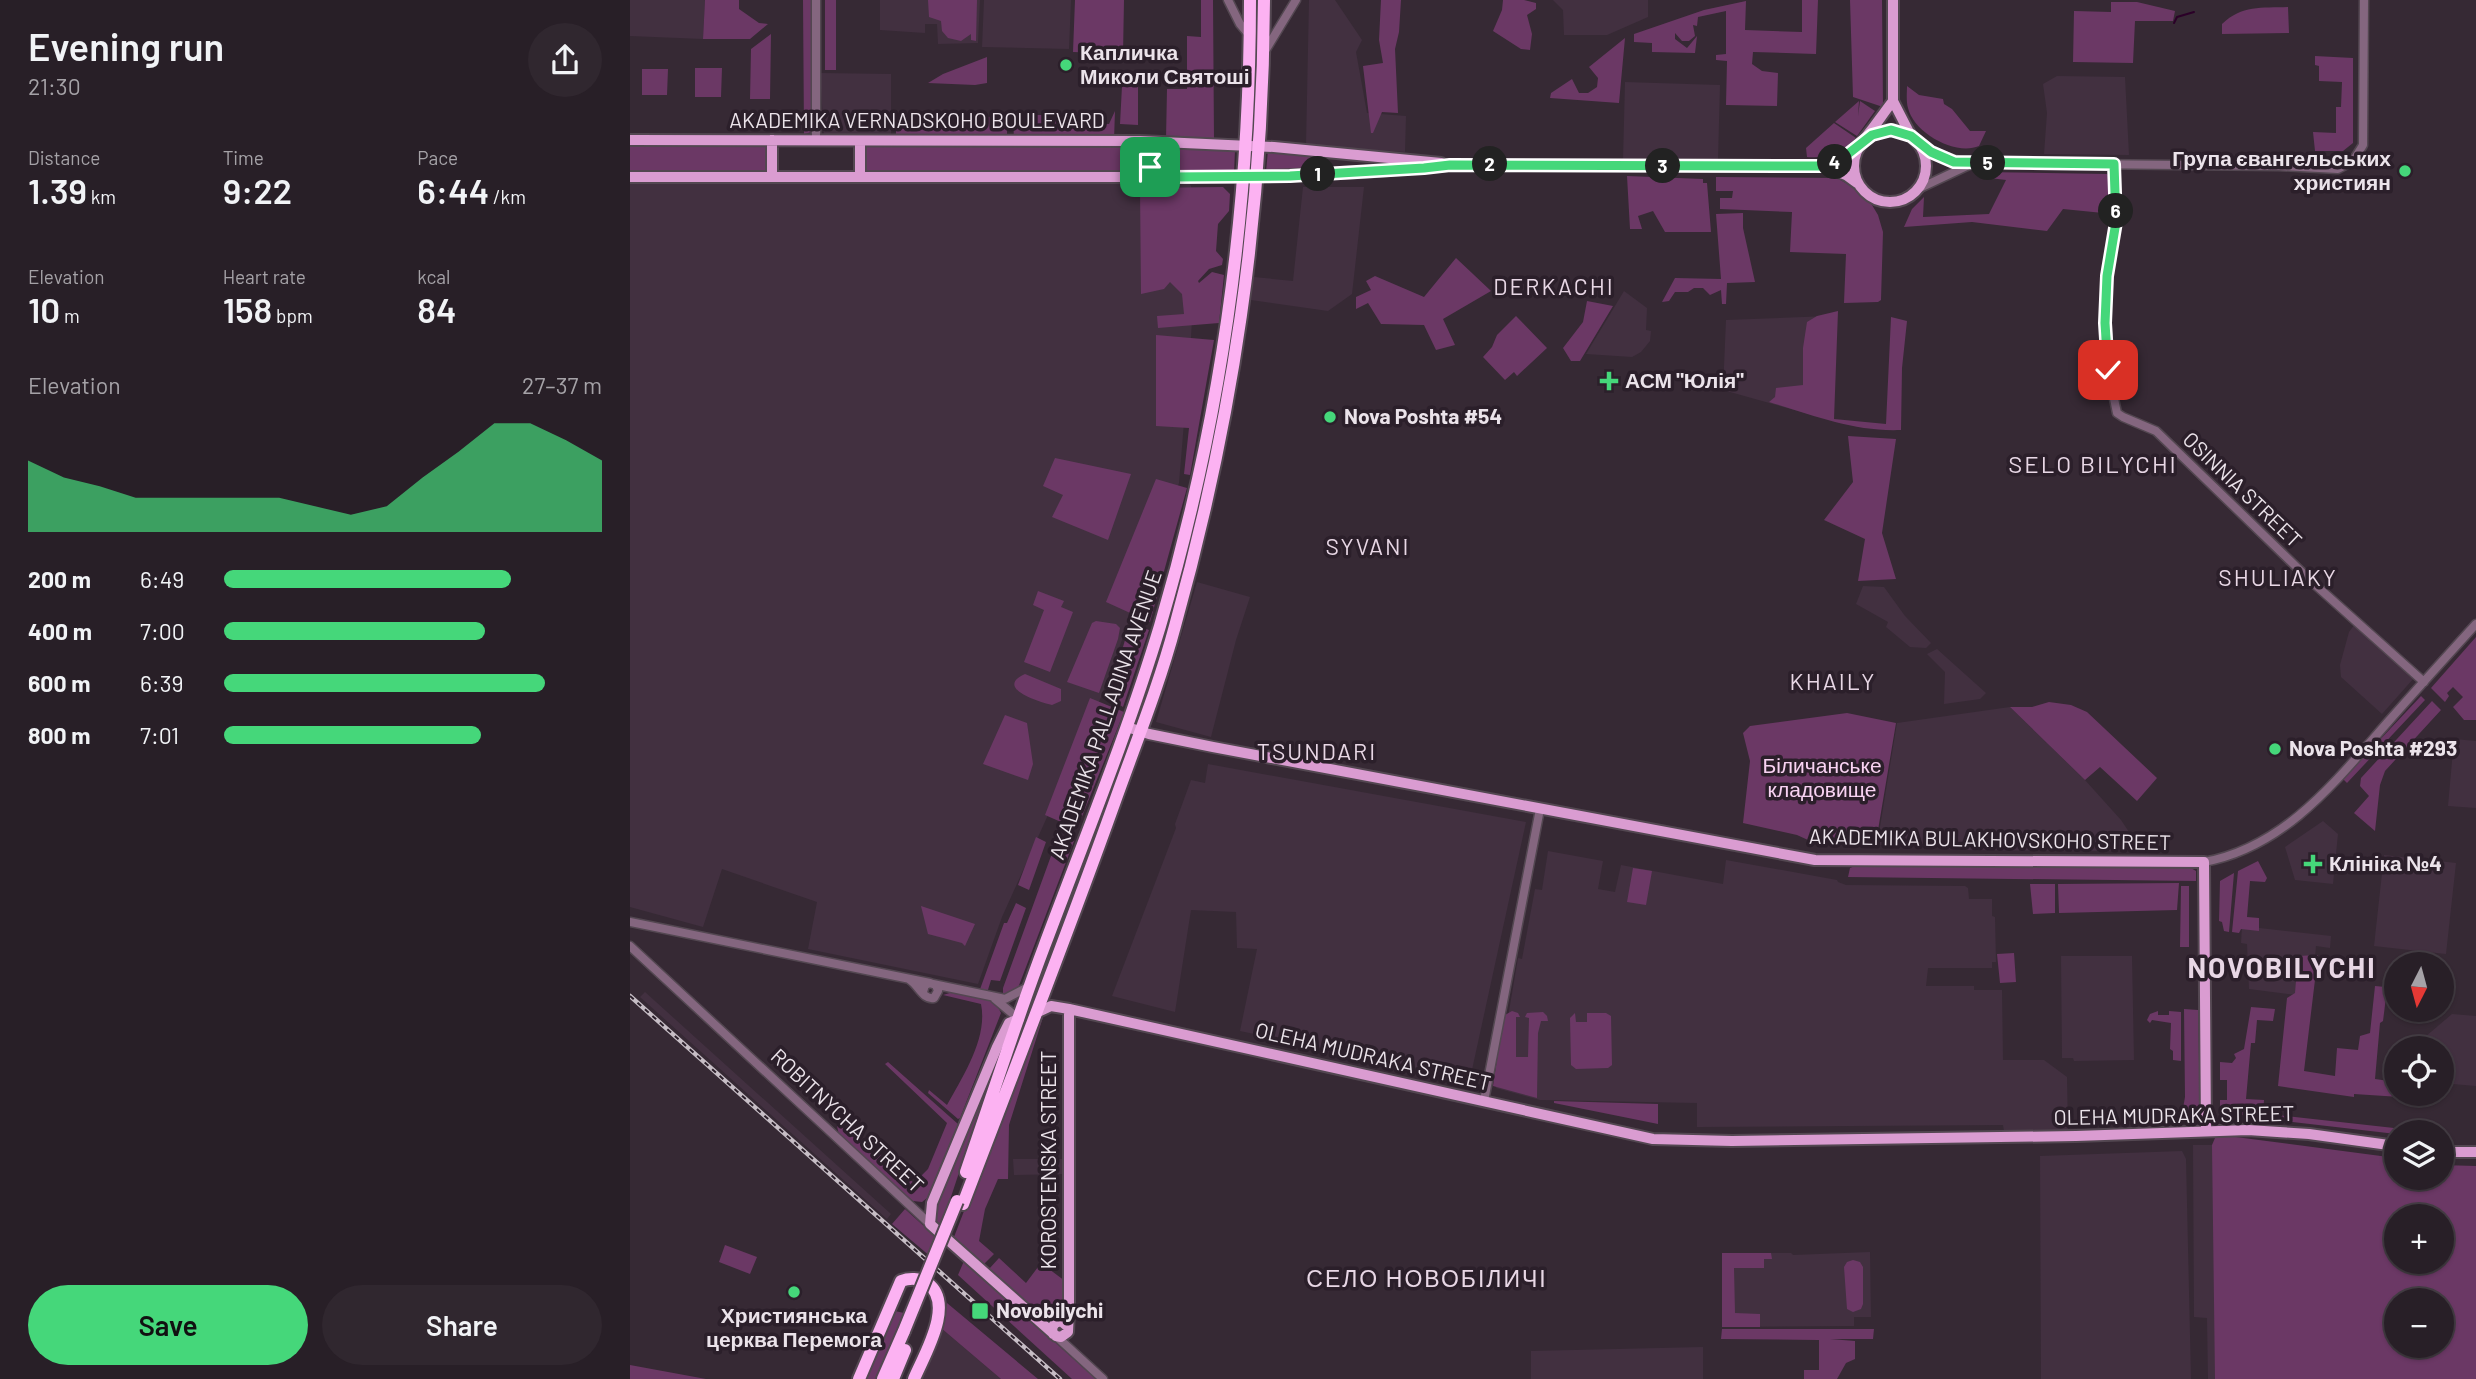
<!DOCTYPE html>
<html lang="en">
<head>
<meta charset="utf-8">
<style>
  :root { --surface:#281f27; --page:#30272f; --text:#f1f3f6; --muted:#a5a2a7; --line:#443d44; --accent:#45d77a }
  body { margin:0; font-family:Barlow,sans-serif; background:var(--page); color:var(--text); height:100vh; display:flex; flex-direction:column; font-size:26px; white-space:nowrap }
  * { box-sizing:border-box; margin:0 }
  p { font-size:23px; color:var(--muted) }
  .icon { flex:none; width:38px; height:38px; fill:none; stroke:currentColor; stroke-width:2; stroke-linecap:round; stroke-linejoin:round }
  .map { position:relative; flex:1; overflow:hidden }
  .details { display:flex; flex-direction:column; background:var(--surface); width:630px }
  .details>* { flex:none }
  .needle { width:46px; rotate:186deg }
  .controls { position:absolute; left:1754px; top:952px; display:grid; gap:14px }
  .controls a { display:grid; place-items:center; width:70px; height:70px; border-radius:50%; background:var(--surface); box-shadow:0 2px 5px #0004,0 0 0 2px var(--line); font-size:35px }
  .pin { position:absolute; display:grid; place-items:center; width:60px; height:60px; color:#fff; margin:-30px; border-radius:14px; box-shadow:0 4px 10px #0006 }
  .km { position:absolute; width:35px; height:35px; margin:-18px; border-radius:50%; background:#222; color:#fff; font-size:19px; line-height:35px; text-align:center }
  .round { display:grid; place-items:center; flex:none; width:74px; height:74px; border-radius:37px; background:var(--page) }
  .overview { display:flex; align-items:center; justify-content:space-between; height:119px; padding:0 28px }
  h1 { font-size:38px; font-weight:600; line-height:52px }
  .stats { display:grid; grid-template-columns:repeat(3,1fr); gap:10px; height:119px; padding:7px 28px }
  .stats div { display:grid; align-content:center }
  .stats b { font-size:35px; font-weight:600 }
  .stats small { font-size:19px; font-weight:400 }
  .stats p { font-size:19px }
  .chart { height:196px; padding:14px 28px }
  .chart p { display:flex; justify-content:space-between }
  .chart svg { width:100%; height:126px; margin-top:7px; fill:var(--accent); opacity:.7 }
  .button { display:flex; gap:14px; margin-top:auto; padding:14px 28px }
  .button a { flex:1; height:80px; border-radius:42px; background:var(--accent); color:#111; font-size:28px; font-weight:600; line-height:80px; text-align:center }
  .button a+a { background:var(--page); color:var(--text) }
  ul { padding:0 28px; list-style:none; font-size:23px }
  li { display:grid; grid-template-columns:112px 84px 1fr; align-items:center; height:52px }
  li i { height:18px; border-radius:9px; background:var(--accent) }
  main { display:flex; flex:1; min-height:0 }
  .map>svg:first-child { display:block }
</style>
</head>
<body>
<main>
<section class="details">
<div class="overview"><div><h1>Evening run</h1><p>21:30</p></div><a class="round"><svg class="icon" aria-label="share" viewBox="0 0 24 24"><path d="M12 15V3M7 8l5-5 5 5M5 13v7h14v-7"/></svg></a></div>
<div class="stats">
<div><p>Distance</p><b>1.39<small> km</small></b></div>
<div><p>Time</p><b>9:22</b></div>
<div><p>Pace</p><b>6:44<small> /km</small></b></div>
</div>
<div class="stats">
<div><p>Elevation</p><b>10<small> m</small></b></div>
<div><p>Heart rate</p><b>158<small> bpm</small></b></div>
<div><p>kcal</p><b>84</b></div>
</div>
<div class="chart"><p><span>Elevation</span>27–37 m</p>
<svg viewBox="0 0 160 44" preserveAspectRatio="none"><path d="M0 44V19L10 25L20 28L30 32L40 32L50 32L60 32L70 32L80 35L90 38L100 35L110 25L120 16L130 6L140 6L150 12L160 19V44z"/></svg>
</div>
<ul>
<li><b>200 m</b>6:49<i style="width:76%"></i></li>
<li><b>400 m</b>7:00<i style="width:69%"></i></li>
<li><b>600 m</b>6:39<i style="width:85%"></i></li>
<li><b>800 m</b>7:01<i style="width:68%"></i></li>
</ul>
<div class="button"><a>Save</a><a>Share</a></div>
</section>
<div class="map">
<svg width="1846" height="1379" viewBox="0 0 1846 1379">
  <rect width="100%" height="100%" fill="#362934"/>
  <path fill="#423040" d="M0,0H75L73,39L0,36Z
    M250,0H350L348,43L308,44L307,24H295V33L250,30Z
    M354,0H441L439,49L352,47Z
    M679,0H705L732,40L726,52L737,113L776,116L775,152L676,145Z
    M923,0H1018V17L977,35H934L933,10Z
    M190,73L261,74V139L194,136Z
    M1427,76L1495,77L1499,155L1414,154L1417,113L1413,84Z
    M995,82L1090,85L1088,160H993Z
    M0,181L559,182L568,202L561,338L549,483L472,695L372,917L348,984L178,949L187,902L92,869L73,927L0,907Z
    M673,187H734L722,294L698,311L621,300L624,277L663,281Z
    M994,291L1017,308L1016,330L1021,331L1020,341L1011,352L1002,357L956,354Z
    M1199,316L1193,418L1093,390L1096,320Z
    M567,582L620,597L606,640L581,737L526,722Z
    M1233,586L1254,587L1275,616L1301,643L1296,648L1280,647L1256,627L1258,622L1226,604Z
    M1725,624L1784,678L1752,714L1711,677L1710,665L1719,632Z
    M1307,649L1356,693L1350,699L1314,704L1315,672L1297,654Z
    M1380,707L1455,780L1491,820L1503,838V851L1322,850L1309,844L1247,845L1267,723Z
    M1824,739L1846,741V808L1818,806Z
    M578,764L896,822L840,1079L610,1031L627,949L607,948L606,912L561,910L545,1012L482,996L546,828L545,824L561,780L575,783Z
    M1693,821L1708,834L1703,884L1665,880L1655,847Z
    M918,851L973,861L968,889L985,892L991,865L1093,884L1096,860L1207,880L1208,882L1216,885L1335,886L1338,888L1339,899H1362V916L1365,917L1366,962H1362V968H1298L1296,986H1344V990H1372L1373,1060H1414L1437,1077L1438,1131H1374L1373,1125L1067,1127V1103L910,1100L866,1088L888,958L892,959L905,889L912,890Z
    M1754,855L1826,863L1816,954L1744,946Z
    M1612,926L1701,936L1700,948L1686,946L1685,957L1666,995L1619,989L1617,944L1611,943Z
    M1431,956H1502L1504,1060L1444,1061L1443,1058H1432Z
    M15,992L261,1214L257,1219L10,997Z
    M1822,1014L1846,1016V1086L1811,1083V1048H1793L1795,1037Z
    M1563,1145H1585L1589,1379H1578L1577,1318L1564,1317Z
    M1552,1151L1556,1159L1561,1379H1411L1410,1156Z
    M383,1159H434V1174L384,1175Z
    M1240,1252L1241,1317H1224V1326L1092,1327V1253H1161L1163,1255Z
    M311,1328L371,1379H289Z
    M1073,1347V1379H901V1351Z"/>
  <path fill="#6b3865" fill-rule="evenodd" d="M75,0H109V9L129,23L138,24L120,39H73Z
    M173,0H182V132L174,134Z
    M195,0H206V70H195Z
    M298,0H347L346,41L341,40V34L331,41L318,38L312,31L311,21L299,17Z
    M445,0H494L493,54L443,52Z
    M571,0H583L584,140L536,139L537,89H557V36L571,37Z
    M751,0H771L769,32L765,49L768,113L752,112L743,133H741L733,66L753,63L749,40Z
    M873,0H894L906,3V9L897,15L902,34L900,50L891,49L863,31L872,10Z
    M1172,0H1188L1186,54L1123,52L1122,64L1132,71L1148,73L1147,106L1096,105L1097,61L1086,60V55L1096,54V11L1068,17L1067,26L1063,25L1065,36L1059,41H1052L1045,33V39L1057,48L1067,36L1065,53L1022,52V43L1004,42V34L1074,10L1116,1L1115,30L1172,32Z
    M1220,0H1252L1253,107L1223,97Z
    M1481,2H1507L1545,11L1543,21H1505L1503,63L1443,62L1444,11L1481,12Z
    M1658,7L1659,33L1592,34V24C1612,5 1631,8 1658,7Z
    M141,34L140,99H120L121,49Z
    M995,38L989,103L920,98L921,93L942,79L949,93H958L967,87L968,78L959,67Z
    M1685,56L1723,58V143L1713,151H1685L1683,132L1706,133V107H1711L1712,82L1689,81V66L1685,65Z
    M357,57V83L345,85L298,83L313,74Z
    M65,68H92L91,97H65Z
    M12,69H38L37,95H12Z
    M492,86L508,87V125L490,124Z
    M1277,86L1289,95L1313,99L1314,104L1322,109L1340,131H1356L1349,146C1325,156 1284,133 1278,108C1276,101 1277,92 1277,86Z
    M1229,101L1228,116L1230,101L1245,111L1227,136L1205,122Z
    M485,111L484,140H384L383,115H458L459,123L479,124Z
    M266,116L377,117V139L266,138Z
    M1204,123L1226,138C1212,155 1199,158 1177,157L1176,148Z
    M0,144L138,146V174H0Z
    M235,145H518L514,153V168L521,175H236Z
    M536,149L605,150L604,174H536L526,169C523,158 524,151 536,149Z
    M638,150L694,157L695,165L688,170L636,172Z
    M1351,172L1477,174L1481,179L1483,214L1433,209L1417,231L1342,222L1274,227L1282,209L1294,197L1293,217L1359,214L1376,180L1351,177Z
    M997,176L1073,179V183H1077L1081,232H1035L1023,211L1008,216L1012,229H1000Z
    M1086,177L1207,178L1226,189L1242,205L1248,215L1253,232L1251,300L1248,302L1214,303L1216,254L1160,252L1162,212L1090,209V198H1102L1103,191H1086Z
    M593,187L600,194L599,211L588,224L586,251L593,259L592,265L579,269L568,281L569,283L582,272L594,275L589,323L528,328L527,316L554,314L552,294L540,282L534,289L511,294L510,188Z
    M1113,213V228L1125,282L1097,283L1096,304H1092L1091,290L1080,295L1073,288H1064L1058,292H1045L1039,301L1032,302L1045,278L1091,279L1086,214Z
    M826,258L861,291L813,319L825,345L806,350L794,325L751,324L738,303L726,309V297L741,290L736,281L745,276L794,297Z
    M957,301L983,306L950,361H941L933,348L953,322Z
    M1208,311L1204,419L1256,424L1261,317L1277,321L1272,368L1271,430C1225,432 1183,415 1139,402L1145,397L1146,388L1173,385V348L1177,322L1187,316Z
    M886,316L917,348L887,376L884,372L875,380L853,357L862,347L867,335Z
    M526,335L584,340L560,475L554,474L559,428L526,426Z
    M1218,436L1266,439L1252,533L1266,579L1228,581L1235,539L1194,520L1223,482Z
    M425,458L501,474L478,540L422,517L433,495L413,486Z
    M526,479L557,488L520,622L476,602Z
    M408,591L434,601L431,607L443,612L420,672L394,662L414,610L403,605Z
    M466,621L486,624L490,628L488,639L469,693L437,682L462,623Z
    M500,623L519,630L493,707L478,698Z
    M1846,637V720H1834L1823,707L1833,697L1823,687L1817,693L1819,696L1815,702L1801,688Z
    M395,674L431,689V701L422,705C409,702 364,688 395,674Z
    M1791,696L1795,700L1717,783L1713,779Z
    M460,698L494,712L447,829L415,815Z
    M1802,701L1811,710L1755,771L1750,785L1745,831L1724,813L1739,796L1730,786L1731,778Z
    M1419,702L1441,705L1457,712L1527,778L1507,801L1470,767L1455,780L1380,707H1402Z
    M1217,713L1266,723L1245,848L1178,840L1167,835L1113,823L1120,761L1113,733L1120,726Z
    M375,715L397,723L403,764L398,780L353,764Z
    M429,834L444,841L388,988L384,993L376,996L373,993V988Z
    M406,837L416,842L399,890L388,885Z
    M1628,861L1637,878L1635,882L1620,881L1617,917L1629,918V931L1611,929L1609,933L1602,932L1608,871Z
    M1225,866L1559,867L1566,871V881L1218,877L1220,868Z
    M1003,868L1022,871L1016,905L997,902Z
    M1604,873L1599,932L1594,931L1592,922L1589,921L1590,881Z
    M1549,883L1547,910L1429,913L1428,884Z
    M1400,884H1425V913L1403,914Z
    M1551,886H1559V947H1550Z
    M386,903L396,908L370,981L361,980L357,993L349,992L374,923H377Z
    M291,906L345,924L335,946L332,943L298,934Z
    M1384,953L1386,982L1370,983L1367,954Z
    M1688,955L1674,1071L1705,1076L1707,1048L1728,1050L1730,1036L1740,1033L1745,986L1766,988V997H1756L1753,1021L1750,1023L1745,1079L1766,1082V1094H1771L1770,1097L1724,1094V1097L1648,1086L1657,998L1665,993L1668,956Z
    M323,992C340,996 364,995 371,1013L330,1118L328,1119L298,1093L299,1090L317,1105C333,1076 358,1038 351,1004L313,995Z
    M1621,1007L1645,1009L1643,1021L1627,1020L1625,1043H1621L1616,1099L1634,1100L1633,1116L1590,1114V1100H1597V1080H1590V1062L1602,1063L1606,1058L1604,1054L1614,1049Z
    M1554,1009L1568,1010L1570,1115L1563,1119L1551,1120L1555,1097Z
    M882,1011L888,1013L890,1017H886V1057H898L899,1018L895,1017L897,1013L913,1012L917,1016L918,1021H911L908,1033L907,1098L863,1086L873,1020L875,1015Z
    M1528,1011V1015H1539V1011L1551,1012V1061L1543,1060V1051L1540,1049L1541,1023L1522,1020L1520,1023L1517,1020L1520,1014Z
    M945,1013L946,1022H957V1013H976L981,1016L982,1065L978,1068L946,1069L941,1065L940,1018Z
    M414,1014L379,1125L378,1179H368L355,1209L349,1241L364,1254L354,1264L324,1237L409,1017Z
    M258,1062L328,1124L297,1198L292,1202L283,1201L209,1135L207,1126L209,1119L284,1183L298,1169L317,1123L255,1064Z
    M360,1079L311,1227L305,1219V1212Z
    M924,1101L1028,1104V1124L924,1103Z
    M1637,1114L1764,1128L1766,1134L1636,1119Z
    M1598,1136L1766,1158V1178H1811V1165L1846,1166V1379H1585L1582,1145L1585,1138ZM1766,1216H1811V1262H1766ZM1766,1300H1811V1346H1766Z
    M275,1209L307,1238L301,1257L262,1224Z
    M95,1245L127,1257L120,1274L89,1262Z
    M1092,1253H1141L1142,1259H1134V1268H1104L1105,1313L1130,1314V1327H1092Z
    M369,1258L396,1283L411,1263L435,1281C435,1296 438,1311 422,1319L410,1316L359,1269Z
    M1223,1260L1230,1262L1233,1267V1304L1231,1309L1223,1312L1217,1309L1214,1267L1217,1262Z
    M334,1261L466,1379H442L328,1275Z
    M317,1303L408,1379H371L311,1328Z
    M265,1311L274,1313L247,1379H232Z
    M1092,1329H1244L1243,1339H1200L1225,1341V1359L1216,1363L1207,1379H1174V1370H1189V1340L1091,1339Z
    M0,1365L76,1379H0Z"/>
  <g fill="none" stroke-linecap="round" stroke-linejoin="round">
    <path stroke="#2b0028" stroke-width="2" d="M1544,23L1547,17L1564,12"/>
    <g stroke="#534751" stroke-width="11">
      <path id="minor" d="M186,0V141
        M598,0L610,24L620,36
        M635,51L666,0
        M1288,143C1306,155 1322,161 1345,163L1649,166L1708,169L1723,161L1733,145L1734,0
        M1484,164L1486,222L1477,276L1475,323L1478,370L1487,413L1493,417L1526,431L1681,581L1794,682
        M1288,189L1339,165
        M1574,862C1655,847 1705,782 1757,723C1786,690 1816,657 1846,624
        M0,922L300,983
        M0,946L300,1224
        M280,980C289,986 293,1000 304,998L308,991L306,985L300,983L295,985L293,992
        M303,984L375,999L398,987
        M365,999L389,1019
        M854,1101L910,809
        M426,1336L473,1379"/>
    </g>
    <g stroke="#534751" stroke-width="14">
      <path id="major" d="M1263,0V101L1281,136
        M1224 166a36 36 0 1 1 72 0a36 36 0 1 1-72 0Z
        M0,140L510,141L644,147L811,163
        M142,140V177
        M1193,166L1216,175L1227,183
        M531,175L523,172L519,161L522,151L534,143
        M0,177H614L734,172L820,165L1193,166C1230,155 1240,130 1263,101
        M230,177V141
        M497,727L519,734L583,747L1185,860L1574,862L1576,1131
        M406,1013L421,1006L439,1009L1023,1139L1102,1141L1446,1136L1618,1130L1679,1134L1766,1146
        M389,1019L379,1023L367,1047L302,1203L300,1224L426,1336L431,1337L438,1332L439,1311V1009
        M1811,1152H1846
        M423,1334L422,1328L425,1323L431,1321L438,1327"/>
    </g>
    <g stroke="#534751" stroke-width="16">
      <path id="highway" d="M336,1172C362,1097 386,1021 414,947C454,840 497,735 530,626C591,420 620,215 620,0
        M333,1204C384,1071 436,938 484,804C505,745 529,686 545,626C603,418 633,216 634,0
        M229,1379L271,1281C279,1278 289,1278 297,1283C326,1303 294,1355 284,1379
        M253,1379L274,1331
        M263,1379L275,1350"/>
    </g>
    <use href="#minor" stroke="#84667f" stroke-width="8"/>
    <use href="#major" stroke="#da9cd1" stroke-width="10"/>
    <use href="#highway" stroke="#fcb2f2" stroke-width="12"/>
    <g stroke="#c6bdc5" stroke-width="4.5">
      <path id="rail" d="M0,996L430,1379"/>
    </g>
    <use href="#rail" stroke="#2b1f2a" stroke-width="2" stroke-dasharray="5" stroke-linecap="butt"/>
    <g stroke="#534751" stroke-width="16" stroke-linecap="butt">
      <path id="highway-bridge" d="M274,1331L327,1201"/>
    </g>
    <use href="#highway-bridge" stroke="#fcb2f2" stroke-width="12"/>
  </g>
  <g fill="none" stroke-linecap="round" stroke-linejoin="round">
    <g stroke="#fff" stroke-width="14">
      <path id="route" d="M520,167L528,175L539,177L660,176L794,168L820,165L1193,166L1209,161L1242,135L1261,130L1281,136L1301,152L1324,162L1484,164L1486,222L1477,276L1475,323L1478,370"/>
    </g>
    <use href="#route" stroke="#45d77a" stroke-width="9"/>
  </g>
  <g fill="#45d77a" stroke="#2b1f2a" stroke-width="2.5">
    <circle cx="436" cy="65" r="7"/>
    <circle cx="1775" cy="171" r="7"/>
    <path d="M975.5 370.5h7v7h7v7h-7v7h-7v-7h-7v-7h7z"/>
    <circle cx="700" cy="417" r="7"/>
    <circle cx="1645" cy="749" r="7"/>
    <path d="M1679.5 853.5h7v7h7v7h-7v7h-7v-7h-7v-7h7z"/>
    <circle cx="164" cy="1292" r="7"/>
    <rect x="341" y="1302" width="18" height="18" rx="3.5"/>
  </g>
  <g text-anchor="middle" stroke-width="7" stroke-linejoin="round" paint-order="stroke">
    <g font-size="21" font-weight="bold" fill="#ebe3ea" stroke="#2b1f2a" text-anchor="start">
      <text x="450" y="60">Капличка<tspan x="450" dy="24">Миколи Святоші</tspan></text>
      <text x="1761" y="166" text-anchor="end">Група євангельських<tspan x="1761" dy="24">християн</tspan></text>
      <text x="995" y="388">АСМ "Юлія"</text>
      <text x="714" y="424">Nova Poshta #54</text>
      <text x="1659" y="756">Nova Poshta #293</text>
      <text x="1699" y="871">Клініка №4</text>
      <text x="366" y="1318">Novobilychi</text>
      <text x="164" y="1323" text-anchor="middle">Християнська<tspan x="164" dy="24">церква Перемога</tspan></text>
    </g>
    <g font-size="21" fill="#ebe3ea" stroke="#2b1f2a">
      <text x="287" y="128">AKADEMIKA VERNADSKOHO BOULEVARD</text>
      <text transform="translate(1612 490) rotate(44)" y="7">OSINNIA STREET</text>
      <text transform="translate(476 715) rotate(-71)" y="7">AKADEMIKA PALLADINA AVENUE</text>
      <text transform="translate(1360 840) rotate(1)" y="7">AKADEMIKA BULAKHOVSKOHO STREET</text>
      <text transform="translate(743 1057) rotate(13)" y="7">OLEHA MUDRAKA STREET</text>
      <text transform="translate(1544 1116) rotate(-1)" y="7">OLEHA MUDRAKA STREET</text>
      <text transform="translate(217 1121) rotate(43)" y="7">ROBITNYCHA STREET</text>
      <text transform="translate(419 1160) rotate(-90)" y="7">KOROSTENSKA STREET</text>
    </g>
    <g font-size="21" fill="#f8d2f2" stroke="#2b1f2a">
      <text x="1192" y="773">Біличанське<tspan x="1192" dy="24">кладовище</tspan></text>
    </g>
    <g font-size="23" letter-spacing="2" fill="#e8d7e5" stroke="#2b1f2a">
      <text x="924" y="295">DERKACHI</text>
      <text x="738" y="555">SYVANI</text>
      <text x="1648" y="586">SHULIAKY</text>
      <text x="1203" y="690">KHAILY</text>
      <text x="687" y="760">TSUNDARI</text>
      <text x="797" y="1287">СЕЛО НОВОБІЛИЧІ</text>
    </g>
    <g font-size="24" letter-spacing="2" fill="#e8d7e5" stroke="#2b1f2a">
      <text x="1463" y="473">SELO BILYCHI</text>
    </g>
    <g font-size="28" font-weight="bold" letter-spacing="2" fill="#e8d7e5" stroke="#2b1f2a">
      <text x="1652" y="978">NOVOBILYCHI</text>
    </g>
  </g>
</svg>
<div class="controls">
<a><svg class="needle" viewBox="-14 -14 28 28"><path d="M0-13l5 13h-10z" fill="#e53935"/><path d="M0 13l5-13h-10z" fill="#a5a2a7"/></svg></a>
<a><svg class="icon" aria-label="locate" viewBox="0 0 24 24"><circle cx="12" cy="12" r="6"/><path d="M12 2v4M12 18v4M2 12h4M18 12h4"/></svg></a>
<a><svg class="icon" aria-label="layers" viewBox="0 0 24 24"><path d="M12 4l9 5-9 5-9-5zM3 14l9 5 9-5"/></svg></a>
<a>+</a>
<a>−</a>
</div>
<div class="pin" style="left:520px;top:167px;background:#1e9e55"><svg class="icon" aria-label="arrive" viewBox="0 0 24 24"><path d="M6 21V4h12l-3 4 3 4H6"/></svg></div>
<div class="pin" style="left:1478px;top:370px;background:#d93025"><svg class="icon" aria-label="check" viewBox="0 0 24 24"><path d="M5 12l5 5 9-10"/></svg></div>
<b class="km" style="left:688px;top:174px">1</b>
<b class="km" style="left:860px;top:164px">2</b>
<b class="km" style="left:1033px;top:166px">3</b>
<b class="km" style="left:1205px;top:162px">4</b>
<b class="km" style="left:1358px;top:163px">5</b>
<b class="km" style="left:1486px;top:211px">6</b>
</div>
</main>
</body>
</html>
